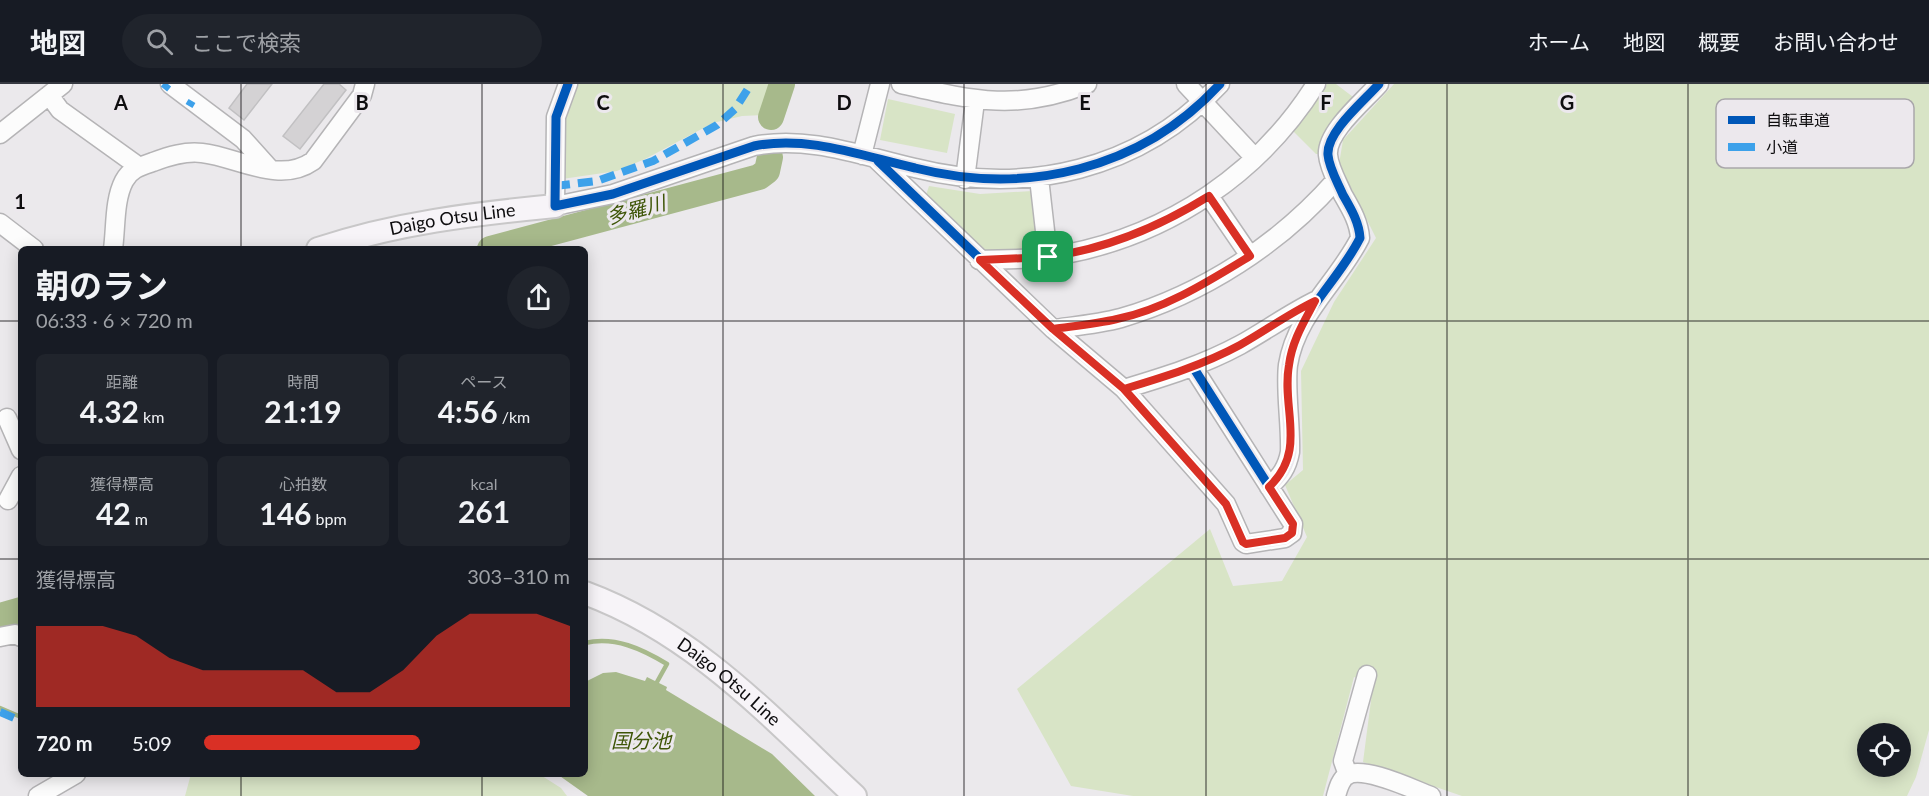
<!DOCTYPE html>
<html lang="ja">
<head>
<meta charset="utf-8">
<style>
  :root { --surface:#171b24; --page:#20242c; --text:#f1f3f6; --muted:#9ea1a6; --line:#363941; --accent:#d93025 }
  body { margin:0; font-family:Lato,"Noto Sans JP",sans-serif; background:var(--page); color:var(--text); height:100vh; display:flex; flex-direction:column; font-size:22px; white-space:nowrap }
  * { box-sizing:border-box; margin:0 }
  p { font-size:20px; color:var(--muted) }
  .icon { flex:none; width:33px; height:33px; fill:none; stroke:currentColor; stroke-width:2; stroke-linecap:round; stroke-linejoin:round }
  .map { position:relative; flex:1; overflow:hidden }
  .details { position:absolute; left:18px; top:162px; width:570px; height:531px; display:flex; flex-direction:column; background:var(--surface); border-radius:9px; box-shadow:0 3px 15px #0003 }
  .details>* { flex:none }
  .tools { position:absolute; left:1857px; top:639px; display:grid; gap:12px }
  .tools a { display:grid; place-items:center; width:54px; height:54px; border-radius:50%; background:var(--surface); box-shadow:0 3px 15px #0003; font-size:30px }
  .pin { position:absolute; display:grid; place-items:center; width:51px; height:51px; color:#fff; margin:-26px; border-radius:12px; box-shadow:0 3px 9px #0006 }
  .round { display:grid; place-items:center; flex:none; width:63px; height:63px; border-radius:32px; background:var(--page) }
  .overview { display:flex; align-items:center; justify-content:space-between; height:102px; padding:0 18px }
  h1 { font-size:33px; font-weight:700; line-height:45px }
  .figures { display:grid; grid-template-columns:repeat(3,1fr); gap:9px; height:102px; padding:6px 18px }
  .figures div { display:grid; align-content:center; border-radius:9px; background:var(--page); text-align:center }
  .figures b { font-size:30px; font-weight:700 }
  .figures small { font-size:16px; font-weight:400 }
  .figures p { font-size:16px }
  .chart { height:168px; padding:12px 18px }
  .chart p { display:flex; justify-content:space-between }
  .chart svg { width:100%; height:108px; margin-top:6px; fill:var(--accent); opacity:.7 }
  ul { padding:0 18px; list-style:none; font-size:20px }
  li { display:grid; grid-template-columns:96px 72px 1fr; align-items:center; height:45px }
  li i { height:15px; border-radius:8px; background:var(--accent) }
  header { display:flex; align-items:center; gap:36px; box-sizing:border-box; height:84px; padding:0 30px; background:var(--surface); border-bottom:2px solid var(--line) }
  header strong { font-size:28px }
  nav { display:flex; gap:33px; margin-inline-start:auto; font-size:21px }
  .search { width:420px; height:54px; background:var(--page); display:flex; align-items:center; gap:15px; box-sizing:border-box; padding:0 21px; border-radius:33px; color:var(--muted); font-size:22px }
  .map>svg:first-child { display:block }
</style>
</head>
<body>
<header>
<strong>地図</strong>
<div class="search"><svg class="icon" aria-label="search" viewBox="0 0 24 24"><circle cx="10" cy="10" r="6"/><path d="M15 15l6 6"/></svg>ここで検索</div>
<nav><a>ホーム</a><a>地図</a><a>概要</a><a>お問い合わせ</a></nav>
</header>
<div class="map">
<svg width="1929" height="712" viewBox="0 0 1929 712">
  <rect width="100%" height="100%" fill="#ebe9ec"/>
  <path fill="#d8e4c6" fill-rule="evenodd" d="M574,0H778L766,31L742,32L713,39L645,75L617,87L562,95L563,35Z
    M1327,0H1336L1357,16L1322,70H1316L1291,45L1312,21Z
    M1394,0H1929V646L1916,693L1907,712H1462L1363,678L1373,601L1354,593L1323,712H1133L1071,702L1017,605L1210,445L1233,502L1282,497L1307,453L1285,401L1303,386L1301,287L1334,218L1376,154L1339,80L1343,56ZM1868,650H1900V682H1868Z
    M888,15L955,30L947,69L880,56Z
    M929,102L980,110L1032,107L1040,161L1036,165L986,169L929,114L926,111Z
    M191,690H539L561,704L567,712H185Z"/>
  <path fill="#a7b98b" d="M616,588L645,597L647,593L667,603L666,606L772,670L815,712H588L557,690H585V598L603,589Z"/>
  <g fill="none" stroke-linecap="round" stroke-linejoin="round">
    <path stroke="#a7b98b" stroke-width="4.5" d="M585,559C615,552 642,565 667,580L657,598
      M0,624L21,633"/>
    <path stroke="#a7b98b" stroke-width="26" d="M771,33L782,0
      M490,165L759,93L767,87L770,73
      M0,532L21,526"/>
  </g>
  <path fill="#d4d2d4" stroke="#c1c0c2" stroke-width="1.5" d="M247,0H272L244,36L229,24Z
    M324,0H339L346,6L300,65L283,52Z"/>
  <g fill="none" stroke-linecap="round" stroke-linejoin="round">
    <g stroke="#b5b4b6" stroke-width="21">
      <path id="minor" d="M170,0L243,55L270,85
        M568,0L556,33L555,122L613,110L754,62C808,51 862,72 915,84C1026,112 1141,86 1220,0
        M901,0C971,16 1017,28 1087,0
        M1186,0L1255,74
        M49,11L60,26L138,82
        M0,50L63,0
        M862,71L880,0
        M877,76L1053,245L1124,305L1226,420L1243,458L1246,460L1285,454L1292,449L1293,440L1193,283
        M1039,94L1048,173
        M965,95L975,17
        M1209,112L1250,172
        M0,139L34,165
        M113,165C116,144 114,116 124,97C130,85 141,82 153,78C169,72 185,67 202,69C238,73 279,101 313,77L362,11L365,0
        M979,176C1008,175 1038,176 1066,170C1170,150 1260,89 1316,0
        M1053,245C1075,242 1099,240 1121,234C1203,210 1280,160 1336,96
        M1124,305C1164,293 1203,281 1240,261C1265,247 1289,230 1315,217
        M7,334L21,366
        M1269,403C1281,392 1287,384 1290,368C1291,341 1285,305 1288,281C1296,230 1338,198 1360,154C1359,138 1351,125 1343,111C1338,99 1329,84 1328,71C1326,48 1364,17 1379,0
        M8,416L21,392
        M0,553L15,550L21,553
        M1348,691L1343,677L1367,591
        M38,712L76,690
        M1336,712C1338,705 1340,696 1347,691C1365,682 1412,705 1431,712"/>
    </g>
    <g stroke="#c8c7c8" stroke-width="26">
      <g id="major">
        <path id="s1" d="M318,165C396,139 473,130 555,122"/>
        <path id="s2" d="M585,509C696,550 771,634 855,712"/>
      </g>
    </g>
    <use href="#minor" stroke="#fcfcfc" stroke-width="18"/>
    <use href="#major" stroke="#f7f4f8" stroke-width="22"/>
    <path stroke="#3da1ea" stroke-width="8" stroke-dasharray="15 8" stroke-linecap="butt" d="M164,5L168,0
      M189,22L192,17
      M555,102L597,97L653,77L717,41L735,25L751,0
      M0,628L21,637"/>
    <g stroke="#ece8ed" stroke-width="13">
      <path id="cycleway" d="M568,0L556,33L555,122L613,110L754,62C808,51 862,72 915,84C1026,112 1141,86 1220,0
        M878,77L1053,245L1124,305L1226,420L1243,458L1246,460L1285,454L1292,449L1293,440L1193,283
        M1269,403C1281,392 1287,384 1290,368C1291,341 1285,305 1288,281C1296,230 1338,198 1360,154C1359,138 1351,125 1343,111C1338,99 1329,84 1328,71C1326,48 1364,17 1379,0"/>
    </g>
    <use href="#cycleway" stroke="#0057b8" stroke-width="9"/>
  </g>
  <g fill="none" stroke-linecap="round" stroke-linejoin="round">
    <g stroke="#fff" stroke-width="12">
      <path id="route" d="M1048,173L980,176L1053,245L1124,305L1226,420L1243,458L1246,460L1285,454L1292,449L1293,440L1269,403C1308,366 1281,325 1289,281C1292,257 1304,238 1315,217C1288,230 1265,247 1240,261C1203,281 1164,293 1124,305L1053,245C1074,242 1096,240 1117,235C1165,225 1209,197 1250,172L1209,112C1159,143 1107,165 1048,173"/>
    </g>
    <use href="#route" stroke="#d93025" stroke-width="8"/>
  </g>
  <path fill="none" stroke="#0e0d0f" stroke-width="1.5" stroke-opacity="0.55" d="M241,0V165M482,0V165M723,0V712M964,0V712M1206,0V712M1447,0V712M1688,0V712M0,237H21M585,237H1929M0,475H21M585,475H1929M241,690V712M482,690V712"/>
  <g text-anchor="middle" stroke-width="6" stroke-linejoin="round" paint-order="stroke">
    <g font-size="18" fill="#0e0d0f" stroke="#ece8ed">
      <text dy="6" stroke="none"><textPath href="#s1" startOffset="138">Daigo Otsu Line</textPath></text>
      <text dy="6" stroke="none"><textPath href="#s2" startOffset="170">Daigo Otsu Line</textPath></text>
    </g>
    <g font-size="20" font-style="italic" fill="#3e5507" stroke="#ece8ed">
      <text transform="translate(636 126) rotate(-15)" y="7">多羅川</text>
      <text x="641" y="664">国分池</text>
    </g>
  </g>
  <rect x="1716" y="15" width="198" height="69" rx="9" fill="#ece8ed" stroke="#a9a6aa" stroke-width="1.5"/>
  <rect x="1728" y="32" width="27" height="8" fill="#0057b8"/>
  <rect x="1728" y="59" width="27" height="8" fill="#3da1ea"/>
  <g font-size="16" fill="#0e0d0f">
    <text x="1766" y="42">自転車道</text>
    <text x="1766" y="69">小道</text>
  </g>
  <g font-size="20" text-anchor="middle" font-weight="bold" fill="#0e0d0f" stroke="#ece8ed" stroke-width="6" stroke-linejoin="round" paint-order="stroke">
    <text x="121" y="26">A</text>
    <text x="362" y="26">B</text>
    <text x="603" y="26">C</text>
    <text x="844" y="26">D</text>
    <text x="1085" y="26">E</text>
    <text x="1326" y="26">F</text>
    <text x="1567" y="26">G</text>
    <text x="20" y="125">1</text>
  </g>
</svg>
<div class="tools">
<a><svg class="icon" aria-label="locate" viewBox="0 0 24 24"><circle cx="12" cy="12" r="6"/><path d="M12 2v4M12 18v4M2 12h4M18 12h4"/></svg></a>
</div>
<div class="pin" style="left:1048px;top:173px;background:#1e9e55"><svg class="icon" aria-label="arrive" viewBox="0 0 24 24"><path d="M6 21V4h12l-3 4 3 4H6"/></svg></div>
<section class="details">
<div class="overview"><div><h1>朝のラン</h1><p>06:33 · 6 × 720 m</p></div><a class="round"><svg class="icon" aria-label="share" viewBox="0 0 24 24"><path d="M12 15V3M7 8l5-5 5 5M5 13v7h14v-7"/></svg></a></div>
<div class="figures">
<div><p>距離</p><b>4.32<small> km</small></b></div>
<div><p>時間</p><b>21:19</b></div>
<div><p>ペース</p><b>4:56<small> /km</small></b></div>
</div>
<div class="figures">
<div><p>獲得標高</p><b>42<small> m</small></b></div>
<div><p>心拍数</p><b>146<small> bpm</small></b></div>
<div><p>kcal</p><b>261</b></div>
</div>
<div class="chart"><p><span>獲得標高</span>303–310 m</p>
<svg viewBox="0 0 160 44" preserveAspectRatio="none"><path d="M0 44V11L10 11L20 11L30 15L40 24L50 29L60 29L70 29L80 29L90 38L100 38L110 29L120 15L130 6L140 6L150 6L160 11V44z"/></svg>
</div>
<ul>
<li><b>720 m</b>5:09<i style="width:59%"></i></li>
</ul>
</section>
</div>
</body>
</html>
